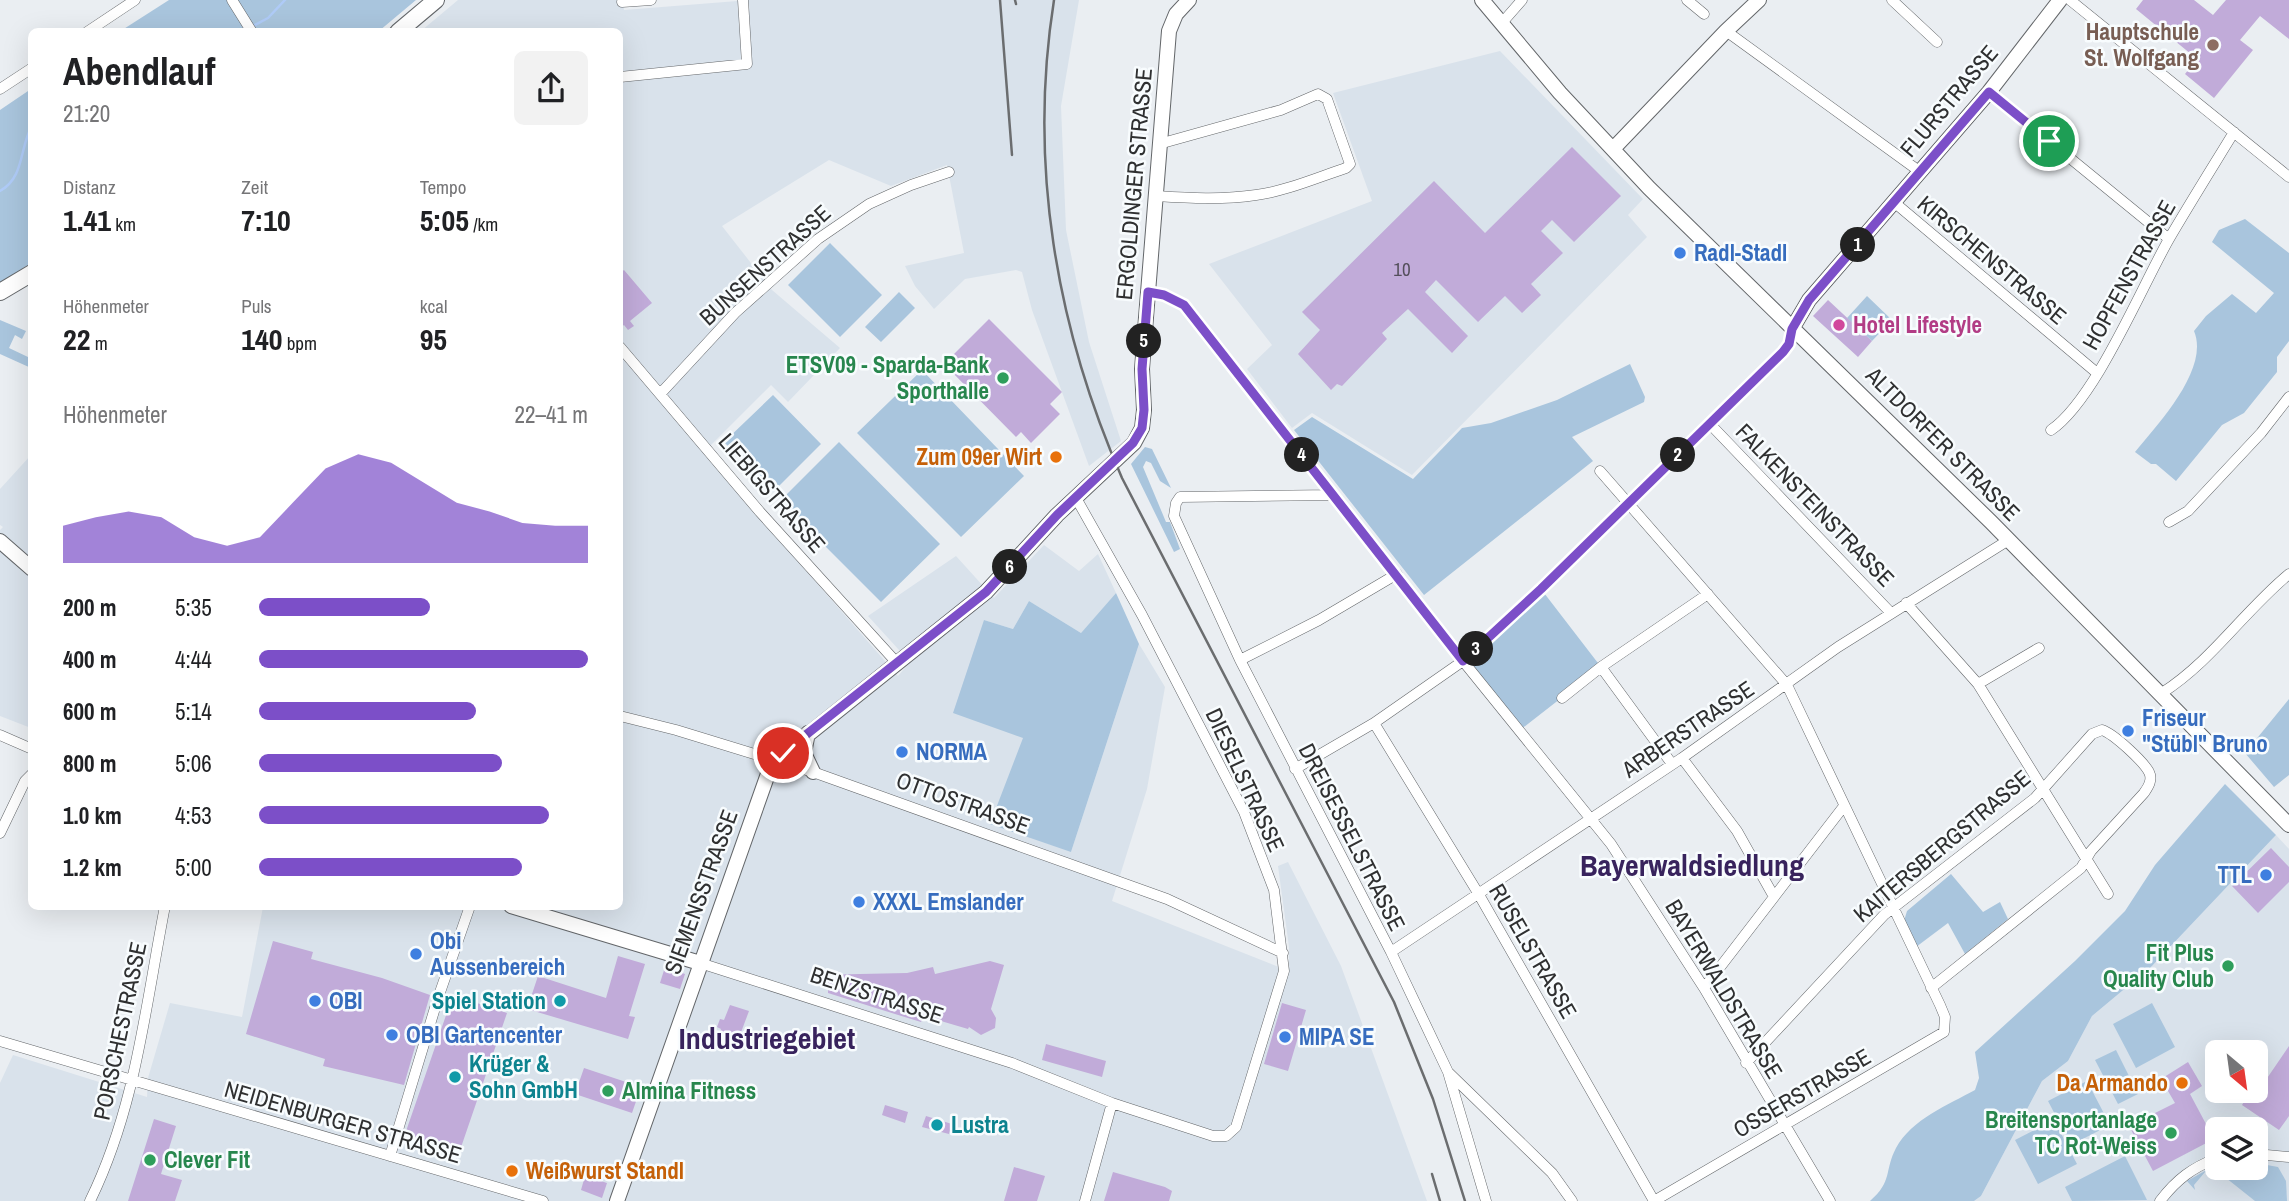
<!DOCTYPE html>
<html lang="de">
<head>
<meta charset="utf-8">
<style>
  :root { --surface:#fff; --page:#f2f2f2; --text:#202124; --muted:#757577; --accent:#7c4fc8 }
  body { margin:0; font-family:"Archivo Narrow",sans-serif; background:var(--page); color:var(--text); height:100vh; display:flex; flex-direction:column; font-size:26px; white-space:nowrap }
  * { box-sizing:border-box; margin:0 }
  p { font-size:23px; color:var(--muted) }
  .icon { flex:none; width:38px; height:38px; fill:none; stroke:currentColor; stroke-width:2; stroke-linecap:round; stroke-linejoin:round }
  .map { position:relative; flex:1; overflow:hidden }
  .drawer { position:absolute; left:28px; top:28px; width:595px; height:882px; display:flex; flex-direction:column; background:var(--surface); border-radius:10px; box-shadow:0 7px 28px #0002 }
  .drawer>* { flex:none }
  .needle { width:46px; rotate:151deg }
  .fabs { position:absolute; left:2205px; top:1040px; display:grid; gap:14px }
  .fabs a { display:grid; place-items:center; width:63px; height:63px; border-radius:10px; background:var(--surface); box-shadow:0 7px 28px #0002; font-size:35px }
  .pin { position:absolute; display:grid; place-items:center; width:60px; height:60px; color:#fff; margin:-30px; border:4px solid #fff; border-radius:50%; box-shadow:0 2px 7px #0007 }
  .km { position:absolute; width:35px; height:35px; margin:-18px; border-radius:50%; background:#222; color:#fff; font-size:19px; line-height:35px; text-align:center }
  .round { display:grid; place-items:center; flex:none; width:74px; height:74px; border-radius:10px; background:var(--page) }
  .overview { display:flex; align-items:center; justify-content:space-between; height:119px; padding:0 35px }
  h1 { font-size:38px; font-weight:700; line-height:52px }
  .stats { display:grid; grid-template-columns:repeat(3,1fr); gap:10px; height:119px; padding:7px 35px }
  .stats div { display:grid; align-content:center }
  .stats b { font-size:30px; font-weight:700 }
  .stats small { font-size:19px; font-weight:400 }
  .stats p { font-size:19px }
  .chart { height:196px; padding:14px 35px }
  .chart p { display:flex; justify-content:space-between }
  .chart svg { width:100%; height:126px; margin-top:7px; fill:var(--accent); opacity:.7 }
  ul { padding:0 35px; list-style:none; font-size:23px }
  li { display:grid; grid-template-columns:112px 84px 1fr; align-items:center; height:52px }
  li i { height:18px; border-radius:9px; background:var(--accent) }
  .map>svg:first-child { display:block }
</style>
</head>
<body>
<div class="map">
<svg width="2289" height="1201" viewBox="0 0 2289 1201">
  <rect width="100%" height="100%" fill="#eaeef2"/>
  <path fill="#d9e2eb" fill-rule="evenodd" d="M458,0H622L624,10L750,0H1079L1061,106L1066,230L1089,342L1121,441L1089,466L1032,310L1022,272L1016,270L965,279L934,309L915,286L905,266L964,253L947,165L891,186L829,160L722,226L772,290L840,348L788,402L771,385L703,453L898,676L910,662L868,616L956,556L994,598L1044,545L1079,571L1098,554L1116,593L1081,633L1029,601L1013,629L984,620L1023,738L1071,852L1139,644L1165,687L1147,789L1112,901L1289,971V947L1278,866L1288,862L1341,966L1427,1201H0V1083L13,1055L147,1097L148,1078L170,1003L242,1017L263,907L620,906V32L421,31Z
    M1500,51L1643,199L1628,215L1647,237L1412,475L1312,413L1292,428L1247,369L1272,345L1209,264L1372,201L1333,93Z
    M31,455V728L0,716V530L3,527L0,525V489Z
    M2276,835L2289,849V1201H1974L1981,1196L2042,1081L2068,1061L2092,1016L2152,966ZM2217,1052H2256V1090H2217ZM2217,1129H2256V1167H2217Z"/>
  <path fill="#a9c5dd" d="M169,0H416L379,31L119,32Z
    M31,89V263L0,283V110Z
    M2245,219L2289,253V341L2277,357V372L2244,413L2222,425L2176,481L2156,464H2151L2135,452C2158,424 2210,369 2194,331L2206,316L2232,294L2256,313L2274,293L2212,242L2219,230Z
    M830,243L882,295L840,337L788,285Z
    M899,292L915,308L881,342L865,327Z
    M1867,296L1892,320L1872,341L1847,318Z
    M0,320L26,331L22,339L15,335L9,348L28,357L31,351V368L0,354Z
    M1630,364L1645,397L1644,402L1572,437L1593,461L1424,595L1294,430L1312,417L1413,479L1462,428L1491,423L1557,400Z
    M922,370L1024,476L961,537L857,433Z
    M773,395L821,444L773,492L724,442Z
    M839,442L940,544L881,602L780,501Z
    M1145,447L1152,449L1171,488L1160,481L1151,463L1146,461L1143,467L1166,522H1170L1180,549L1174,552L1131,464Z
    M1541,589L1601,667L1520,730L1463,661Z
    M1116,593L1139,644L1071,852L990,824L1023,738L953,713L984,620L1013,629L1029,601L1081,633Z
    M2289,699V775L2274,787L2245,753Z
    M2225,784L2276,835L2152,966L2092,1016L2068,1061L2042,1081L1981,1196L1974,1201H1870C1893,1181 1884,1171 1896,1148C1912,1119 1948,1105 1975,1090L1979,1078L1975,1052L2075,961L2125,911L2155,865Z
    M1951,874L1983,912L2000,902L2008,919L1965,954L1948,923L1916,947L1904,921L1907,911Z
    M2152,1003L2175,1047L2136,1068L2113,1024Z
    M2116,1050L2138,1094L2118,1104L2095,1060Z
    M2087,1081L2110,1125L2071,1145L2048,1101Z
    M2054,1120L2077,1164L2038,1184L2015,1140Z
    M2125,1156L2147,1200L2072,1201L2065,1187Z
    M2256,1163L2278,1167L2286,1181L2287,1201H2255L2216,1170L2210,1176L2205,1172L2194,1185L2195,1190L2187,1181L2214,1166L2256,1167Z"/>
  <g fill="none" stroke-linecap="round" stroke-linejoin="round">
    <path stroke="#afcbf7" stroke-width="2.5" d="M253,26L268,18L285,0
      M0,191C25,177 19,148 32,126"/>
  </g>
  <path fill="#c1abd9" d="M2143,0H2194L2213,15L2226,0H2289V39L2260,16L2240,40L2253,50L2214,98L2185,74L2197,59L2136,9Z
    M1572,147L1621,196L1574,242L1552,220L1541,231L1563,253L1531,284L1541,295L1522,313L1505,296L1478,322L1436,280L1425,292L1468,336L1452,353L1408,309L1382,333L1387,339L1342,386L1337,384L1331,390L1298,354L1320,330L1302,312L1434,181L1485,233Z
    M624,270L652,303L630,321L634,326L628,330L624,325L620,328V273Z
    M1828,300L1872,341L1858,357L1813,316Z
    M989,319L1062,392L1050,404L1060,414L1031,443L1021,432L1016,437L944,364Z
    M2271,848L2289,867V882L2258,913L2232,886Z
    M273,941L313,952L311,959L382,978L430,995L404,1085L323,1066L325,1059L246,1034Z
    M618,956L645,964L629,1016L635,1017L628,1039L527,1009L538,976L606,998Z
    M990,961L1004,965L991,1009L996,1018L995,1028L981,1035L969,1027L968,1029L924,1016L921,1022L895,1014L828,993V987L809,981L813,975L907,973L933,967L935,974Z
    M665,967L685,974L680,989L660,983Z
    M453,995L507,1013L457,1159L403,1140Z
    M1282,1003L1306,1010L1288,1071L1264,1064Z
    M730,1005L749,1011L734,1051L716,1044L721,1029L717,1027L720,1019L724,1020Z
    M1046,1044L1106,1061L1102,1077L1042,1060Z
    M2289,1046V1116L2279,1130L2242,1105L2247,1097L2236,1090H2259Z
    M2188,1062L2202,1086L2190,1094L2214,1139L2153,1171L2129,1126L2175,1103L2161,1079Z
    M584,1068L641,1087L632,1113L575,1094Z
    M885,1105L908,1112L905,1123L882,1115Z
    M926,1116L952,1124L949,1134L922,1127Z
    M154,1119L176,1126L161,1174L182,1180L175,1201H128Z
    M1014,1167L1045,1176L1037,1201H1004Z
    M1113,1172L1165,1187L1172,1191L1169,1201H1104Z
    M585,1176L607,1183L602,1198L581,1190Z"/>
  <g fill="none" stroke-linecap="round" stroke-linejoin="round">
    <g stroke="#636669" stroke-width="11">
      <path id="street" d="M232,0L252,32
        M1687,0L1704,14
        M1892,0L1937,42
        M2070,0L2289,177
        M622,2L651,0
        M1501,24L1522,0
        M1726,31L1919,171
        M87,32L135,0
        M620,77L747,64L743,0
        M0,89L32,68
        M1989,92L2169,239
        M1156,196C1189,198 1222,200 1256,195C1286,191 1316,178 1346,168L1350,164L1327,99L1318,94L1281,110L1159,144
        M1895,203L2097,373
        M1148,292L1164,294L1184,305L1463,661L1611,844L1704,988L1830,1201
        M620,347L760,512L897,663
        M661,393L735,313L818,239L869,204L911,185L949,172
        M1710,424L1891,613
        M2051,430C2095,400 2141,288 2169,239C2190,203 2212,168 2234,132
        M1600,471L1787,685L1940,1005L1945,1017L1944,1032L1654,1201
        M1334,495L1180,497L1176,503L1174,516L1240,660L1391,952L1448,1072L1486,1201
        M2169,522L2188,511L2261,433L2289,397
        M1906,603L1978,684L2108,894
        M1240,660L1319,620L1397,574
        M1601,667L1672,764
        M1978,684L2039,648
        M2162,693C2212,661 2244,611 2289,574
        M1562,698L1601,667L1708,594
        M620,716L676,730L813,772L1167,899L1283,953
        M1374,723L1478,893L1654,1201
        M0,735L32,749
        M1682,758L1737,831L1773,895
        M1295,769L1374,723L1463,661L1541,589L1783,352L1789,344L1792,329
        M0,833L25,781L32,774
        M1391,952L1682,758L1838,647L2007,541
        M700,963L1012,1063L1112,1103L1213,1136H1226L1236,1127L1284,971L1274,890L1244,812L1142,615L1076,498
        M1704,988L1844,806
        M0,1041L543,1201
        M1746,1063L1884,915L2035,798L2092,734L2102,730C2114,734 2143,761 2149,772C2153,780 2148,787 2144,793L2091,851L2081,868L1931,988
        M1449,1073L1552,1173L1572,1201
        M2256,1154L2289,1157
        M390,1156L438,998L470,906
        M90,1201C136,1107 145,1008 165,906
        M1085,1201L1112,1103
        M2160,1201C2177,1179 2192,1168 2217,1158"/>
    </g>
    <g stroke="#636669" stroke-width="16">
      <path id="secondary" d="M1482,0L1560,93L1649,188L1991,522L2289,825
        M1613,149L1726,31L1759,0
        M1792,329L1809,300L1989,92L2060,0
        M0,541L32,569
        M808,733L804,753L813,772
        M511,906L700,963
        M617,1201L769,771L775,761L986,592L1057,515L1134,443L1142,428L1144,410L1142,369L1145,330L1169,31L1176,14L1189,0"/>
    </g>
    <g stroke="#636669" stroke-width="18">
      <path id="primary" d="M398,32L436,0
        M0,292L32,273"/>
    </g>
    <use href="#street" stroke="#fff" stroke-width="10"/>
    <use href="#secondary" stroke="#fff" stroke-width="14"/>
    <use href="#primary" stroke="#fff" stroke-width="16"/>
    <path stroke="#6b6d6f" stroke-width="2.5" d="M1000,0L1012,155
      M1015,0L1016,4
      M1054,0C1028,164 1056,327 1122,478L1394,1002L1433,1099L1465,1201
      M1432,1174L1440,1201"/>
  </g>
  <g fill="none" stroke-linecap="round" stroke-linejoin="round">
    <g stroke="#fff" stroke-width="14">
      <path id="route" d="M783,753L986,592L1057,515L1133,443L1142,428L1144,410L1142,369L1148,292L1164,295L1184,305L1463,661L1541,589L1783,352L1789,344L1792,329L1809,300L1989,92L2049,141"/>
    </g>
    <use href="#route" stroke="#7c4fc8" stroke-width="9"/>
  </g>
  <circle fill="#8d6e63" stroke="#f8fcfe" stroke-width="2.5" cx="2213" cy="45" r="7"/>
  <g fill="#3f7fe0" stroke="#f8fcfe" stroke-width="2.5">
    <circle cx="1680" cy="253" r="7"/>
    <circle cx="2128" cy="731" r="7"/>
    <circle cx="902" cy="752" r="7"/>
    <circle cx="2266" cy="875" r="7"/>
    <circle cx="859" cy="902" r="7"/>
    <circle cx="416" cy="954" r="7"/>
    <circle cx="315" cy="1001" r="7"/>
    <circle cx="392" cy="1035" r="7"/>
    <circle cx="1285" cy="1037" r="7"/>
  </g>
  <circle fill="#d1479c" stroke="#f8fcfe" stroke-width="2.5" cx="1839" cy="325" r="7"/>
  <g fill="#2e9e5b" stroke="#f8fcfe" stroke-width="2.5">
    <circle cx="1003" cy="378" r="7"/>
    <circle cx="2228" cy="966" r="7"/>
    <circle cx="608" cy="1091" r="7"/>
    <circle cx="2171" cy="1133" r="7"/>
    <circle cx="150" cy="1160" r="7"/>
  </g>
  <g fill="#e8710a" stroke="#f8fcfe" stroke-width="2.5">
    <circle cx="1056" cy="457" r="7"/>
    <circle cx="2182" cy="1083" r="7"/>
    <circle cx="512" cy="1171" r="7"/>
  </g>
  <g fill="#0f9aa8" stroke="#f8fcfe" stroke-width="2.5">
    <circle cx="560" cy="1001" r="7"/>
    <circle cx="455" cy="1077" r="7"/>
    <circle cx="937" cy="1125" r="7"/>
  </g>
  <g text-anchor="middle" stroke-width="5" stroke-linejoin="round" paint-order="stroke">
    <g font-size="19" fill="#544f5b">
      <text x="1402" y="276">10</text>
    </g>
    <g font-size="23" font-weight="bold" fill="#785e54" stroke="#f8fcfe" text-anchor="end">
      <text x="2199" y="40">Hauptschule<tspan x="2199" dy="26">St. Wolfgang</tspan></text>
    </g>
    <g font-size="23" fill="#2f3031" stroke="#f8fcfe">
      <text transform="translate(1949 101) rotate(-50)" y="8">FLURSTRASSE</text>
      <text transform="translate(1134 184) rotate(-85)" y="8">ERGOLDINGER STRASSE</text>
      <text transform="translate(1992 260) rotate(40)" y="8">KIRSCHENSTRASSE</text>
      <text transform="translate(765 265) rotate(-42)" y="8">BUNSENSTRASSE</text>
      <text transform="translate(2129 275) rotate(-61)" y="8">HOPFENSTRASSE</text>
      <text transform="translate(1943 444) rotate(45)" y="8">ALTDORFER STRASSE</text>
      <text transform="translate(772 493) rotate(49)" y="8">LIEBIGSTRASSE</text>
      <text transform="translate(1815 505) rotate(46)" y="8">FALKENSTEINSTRASSE</text>
      <text transform="translate(1688 729) rotate(-34)" y="8">ARBERSTRASSE</text>
      <text transform="translate(1245 780) rotate(65)" y="8">DIESELSTRASSE</text>
      <text transform="translate(963 803) rotate(20)" y="8">OTTOSTRASSE</text>
      <text transform="translate(1352 837) rotate(63)" y="8">DREISESSELSTRASSE</text>
      <text transform="translate(1942 846) rotate(-40)" y="8">KAITERSBERGSTRASSE</text>
      <text transform="translate(701 892) rotate(-70)" y="8">SIEMENSSTRASSE</text>
      <text transform="translate(1533 951) rotate(60)" y="8">RUSELSTRASSE</text>
      <text transform="translate(1724 989) rotate(59)" y="8">BAYERWALDSTRASSE</text>
      <text transform="translate(877 995) rotate(18)" y="8">BENZSTRASSE</text>
      <text transform="translate(120 1031) rotate(-78)" y="8">PORSCHESTRASSE</text>
      <text transform="translate(1802 1093) rotate(-30)" y="8">OSSERSTRASSE</text>
      <text transform="translate(343 1122) rotate(16)" y="8">NEIDENBURGER STRASSE</text>
    </g>
    <g font-size="23" font-weight="bold" fill="#366cbe" stroke="#f8fcfe" text-anchor="start">
      <text x="1694" y="261">Radl-Stadl</text>
      <text x="2142" y="726">Friseur<tspan x="2142" dy="26">"Stübl" Bruno</tspan></text>
      <text x="916" y="760">NORMA</text>
      <text x="2252" y="883" text-anchor="end">TTL</text>
      <text x="873" y="910">XXXL Emslander</text>
      <text x="430" y="949">Obi<tspan x="430" dy="26">Aussenbereich</tspan></text>
      <text x="329" y="1009">OBI</text>
      <text x="406" y="1043">OBI Gartencenter</text>
      <text x="1299" y="1045">MIPA SE</text>
    </g>
    <g font-size="23" font-weight="bold" fill="#b23c85" stroke="#f8fcfe" text-anchor="start">
      <text x="1853" y="333">Hotel Lifestyle</text>
    </g>
    <g font-size="23" font-weight="bold" fill="#27864d" stroke="#f8fcfe" text-anchor="end">
      <text x="989" y="373">ETSV09 - Sparda-Bank<tspan x="989" dy="26">Sporthalle</tspan></text>
      <text x="2214" y="961">Fit Plus<tspan x="2214" dy="26">Quality Club</tspan></text>
      <text x="622" y="1099" text-anchor="start">Almina Fitness</text>
      <text x="2157" y="1128">Breitensportanlage<tspan x="2157" dy="26">TC Rot-Weiss</tspan></text>
      <text x="164" y="1168" text-anchor="start">Clever Fit</text>
    </g>
    <g font-size="23" font-weight="bold" fill="#c56008" stroke="#f8fcfe" text-anchor="end">
      <text x="1042" y="465">Zum 09er Wirt</text>
      <text x="2168" y="1091">Da Armando</text>
      <text x="526" y="1179" text-anchor="start">Weißwurst Standl</text>
    </g>
    <g font-size="23" font-weight="bold" fill="#0d838f" stroke="#f8fcfe" text-anchor="start">
      <text x="546" y="1009" text-anchor="end">Spiel Station</text>
      <text x="469" y="1072">Krüger &amp;<tspan x="469" dy="26">Sohn GmbH</tspan></text>
      <text x="951" y="1133">Lustra</text>
    </g>
    <g font-size="30" font-weight="bold" fill="#38235d" stroke="#f8fcfe">
      <text x="1692" y="876">Bayerwaldsiedlung</text>
      <text x="767" y="1049">Industriegebiet</text>
    </g>
  </g>
</svg>
<div class="fabs">
<a><svg class="needle" viewBox="-14 -14 28 28"><path d="M0-13l5 13h-10z" fill="#e53935"/><path d="M0 13l5-13h-10z" fill="#757577"/></svg></a>
<a><svg class="icon" aria-label="layers" viewBox="0 0 24 24"><path d="M12 4l9 5-9 5-9-5zM3 14l9 5 9-5"/></svg></a>
</div>
<div class="pin" style="left:2049px;top:141px;background:#1e9e55"><svg class="icon" aria-label="arrive" viewBox="0 0 24 24"><path d="M6 21V4h12l-3 4 3 4H6"/></svg></div>
<div class="pin" style="left:783px;top:753px;background:#d93025"><svg class="icon" aria-label="check" viewBox="0 0 24 24"><path d="M5 12l5 5 9-10"/></svg></div>
<b class="km" style="left:1858px;top:245px">1</b>
<b class="km" style="left:1678px;top:455px">2</b>
<b class="km" style="left:1476px;top:649px">3</b>
<b class="km" style="left:1302px;top:455px">4</b>
<b class="km" style="left:1144px;top:341px">5</b>
<b class="km" style="left:1010px;top:567px">6</b>
<section class="drawer">
<div class="overview"><div><h1>Abendlauf</h1><p>21:20</p></div><a class="round"><svg class="icon" aria-label="share" viewBox="0 0 24 24"><path d="M12 15V3M7 8l5-5 5 5M5 13v7h14v-7"/></svg></a></div>
<div class="stats">
<div><p>Distanz</p><b>1.41<small> km</small></b></div>
<div><p>Zeit</p><b>7:10</b></div>
<div><p>Tempo</p><b>5:05<small> /km</small></b></div>
</div>
<div class="stats">
<div><p>Höhenmeter</p><b>22<small> m</small></b></div>
<div><p>Puls</p><b>140<small> bpm</small></b></div>
<div><p>kcal</p><b>95</b></div>
</div>
<div class="chart"><p><span>Höhenmeter</span>22–41 m</p>
<svg viewBox="0 0 160 44" preserveAspectRatio="none"><path d="M0 44V31L10 28L20 26L30 28L40 35L50 38L60 35L70 23L80 11L90 6L100 9L110 16L120 23L130 26L140 30L150 31L160 31V44z"/></svg>
</div>
<ul>
<li><b>200 m</b>5:35<i style="width:52%"></i></li>
<li><b>400 m</b>4:44<i style="width:100%"></i></li>
<li><b>600 m</b>5:14<i style="width:66%"></i></li>
<li><b>800 m</b>5:06<i style="width:74%"></i></li>
<li><b>1.0 km</b>4:53<i style="width:88%"></i></li>
<li><b>1.2 km</b>5:00<i style="width:80%"></i></li>
</ul>
</section>
</div>
</body>
</html>
